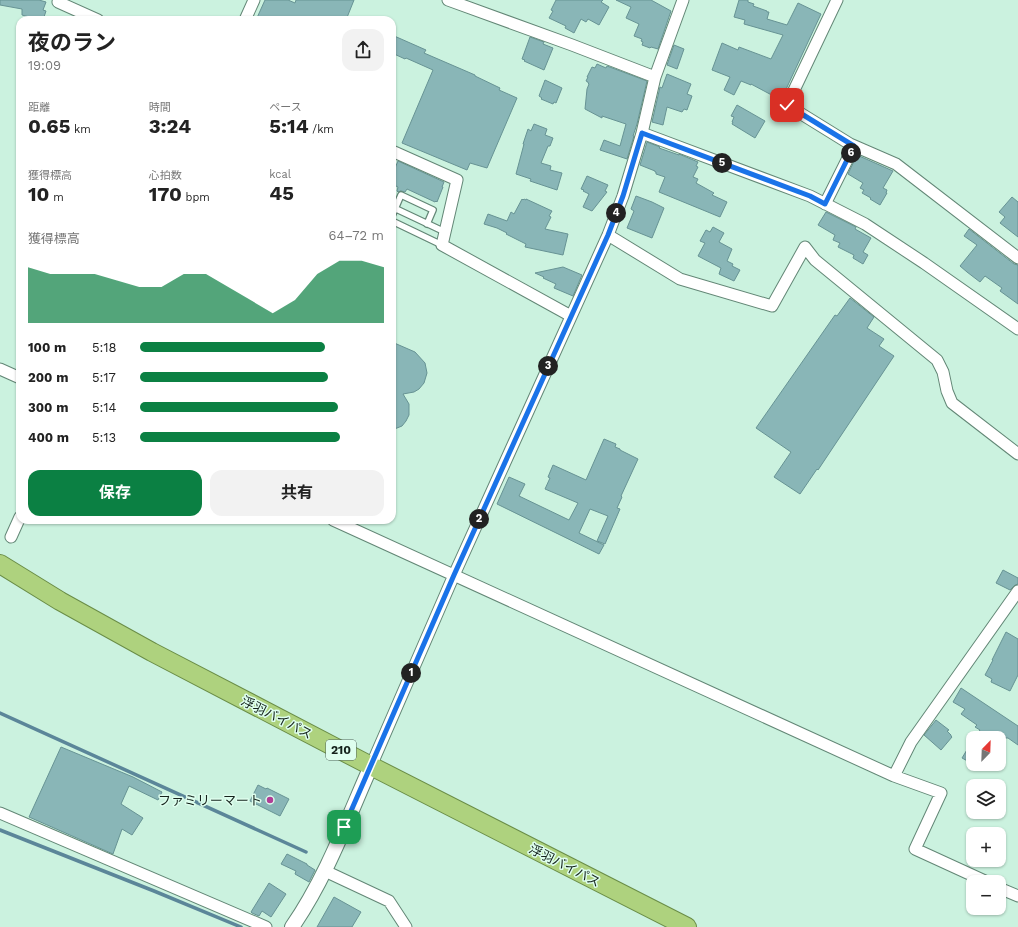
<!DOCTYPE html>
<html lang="ja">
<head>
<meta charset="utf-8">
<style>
  :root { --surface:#fff; --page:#f2f2f2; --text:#222; --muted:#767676; --accent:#0b8043 }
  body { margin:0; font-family:"Work Sans","Noto Sans JP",sans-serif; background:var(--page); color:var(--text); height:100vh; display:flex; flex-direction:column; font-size:15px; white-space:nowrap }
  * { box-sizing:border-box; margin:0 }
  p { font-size:13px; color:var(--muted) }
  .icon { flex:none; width:22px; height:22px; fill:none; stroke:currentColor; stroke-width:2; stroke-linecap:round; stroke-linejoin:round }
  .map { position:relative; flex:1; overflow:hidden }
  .sheet { position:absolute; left:16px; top:16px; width:380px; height:508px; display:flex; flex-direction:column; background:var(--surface); border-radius:12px; box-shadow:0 1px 3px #0004 }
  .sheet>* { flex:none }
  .needle { width:26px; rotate:23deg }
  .fabs { position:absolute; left:966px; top:731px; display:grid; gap:8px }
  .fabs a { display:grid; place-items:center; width:40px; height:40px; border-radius:8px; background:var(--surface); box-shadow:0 1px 3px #0004; font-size:20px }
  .pin { position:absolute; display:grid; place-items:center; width:34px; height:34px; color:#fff; margin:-17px; border-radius:8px; box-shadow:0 2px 6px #0006 }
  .km { position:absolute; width:20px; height:20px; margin:-10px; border-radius:50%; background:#222; color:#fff; font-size:11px; line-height:20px; text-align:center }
  .round { display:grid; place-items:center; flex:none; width:42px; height:42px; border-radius:12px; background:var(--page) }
  .head { display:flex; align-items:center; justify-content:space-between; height:68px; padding:0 12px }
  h1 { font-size:22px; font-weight:700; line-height:30px }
  .metrics { display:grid; grid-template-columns:repeat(3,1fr); gap:6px; height:68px; padding:4px 12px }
  .metrics div { display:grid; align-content:center }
  .metrics b { font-size:20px; font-weight:700 }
  .metrics small { font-size:11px; font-weight:400 }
  .metrics p { font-size:11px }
  .chart { height:112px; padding:8px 12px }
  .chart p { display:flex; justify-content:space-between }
  .chart svg { width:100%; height:72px; margin-top:4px; fill:var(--accent); opacity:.7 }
  .cta { display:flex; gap:8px; margin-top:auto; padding:8px 12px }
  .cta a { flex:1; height:46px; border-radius:12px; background:var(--accent); color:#fff; font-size:16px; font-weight:700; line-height:46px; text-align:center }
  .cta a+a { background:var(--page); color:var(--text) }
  ul { padding:0 12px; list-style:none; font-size:13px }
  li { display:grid; grid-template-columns:64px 48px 1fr; align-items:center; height:30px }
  li i { height:10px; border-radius:5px; background:var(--accent) }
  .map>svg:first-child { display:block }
</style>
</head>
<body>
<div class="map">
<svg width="1018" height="927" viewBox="0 0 1018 927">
  <rect width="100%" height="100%" fill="#cbf2df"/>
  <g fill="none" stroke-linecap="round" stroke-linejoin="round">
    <path stroke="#5b8699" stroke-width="3.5" d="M0,713L306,852
      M0,830L154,891L241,927"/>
  </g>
  <path fill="#89b6b7" stroke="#679394" d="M0,0H39L46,2L43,10L46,11L43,20H40L22,15V9L0,5Z
    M265,0H288L295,3L296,0H354L346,20H256Z
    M556,0H603L601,2L609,7L599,25L588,19L586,22L581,19L574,33L565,28L566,26L549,18L553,11L551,10Z
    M616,0H651L671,11L658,49L651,47L650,48L642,45L643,42L641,41L642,39L634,36L639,24L626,18L631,7Z
    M739,0H748V2L754,4L753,6L767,11V12H769L767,19L787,25L798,3L821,14L781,100L751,84V85L741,81L734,95L724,90L730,77L712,70L722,43L738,50L739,47L771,59L783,35L744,24L745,20L734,17Z
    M392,35L426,50L424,53L475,75V76L500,88L499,90L517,98L487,168L470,163L467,170L402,143L433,70L406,58L405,59L392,53Z
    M530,37L544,42L543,44L553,48L544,70L524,61L525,60L522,59Z
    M674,45L684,49L677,69L667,65Z
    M597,64L606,68L607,66L647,81L637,124L633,136H634L627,159L600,150L604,140L620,146L626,124L602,116V118L585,109L587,89L589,84L588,83V82L586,81L588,77H587L592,67L595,68Z
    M667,74L691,84L687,94L692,96L687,110L684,109L682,112L667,107L663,125L652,122L660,87L662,88Z
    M545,80L562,88L556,103L554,102L553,104L541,99L542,98L539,96Z
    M737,105L765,121L755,138L732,124L733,122H732L734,117L731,116Z
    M534,124L547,129L545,135L553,138L550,146H548L541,163L551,166L550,170L562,173L557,190L530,181L531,179L516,174L524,144H523L528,129L531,131Z
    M647,142L660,147L659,148L679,155V154L698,162L696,166L698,167L693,177L698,179L696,183L714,193L712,195L727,202L720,217L659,192L665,177L656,174V172H655V171L640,165Z
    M857,155L893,171L883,188L887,190L886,193H887L880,205L870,199L871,198L862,193L864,190L860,188L863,183L848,174Z
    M398,161L444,182L442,187H443L437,202L436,201L435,202L407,189L405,192L401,191L398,192L397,191L398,187L392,184V175Z
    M587,176L608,185L605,191L607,192L592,211L583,207L589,194L583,191L584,190L581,189Z
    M636,196L652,202L664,208L652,238L627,228L634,211L631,209Z
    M1012,197L1018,202V237L1000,223L1005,217L999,212Z
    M522,199L523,200L524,199L526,200V199L552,211L549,216L551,217L545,229L568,234L563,255L525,247L526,244L506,234L507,233L497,228L484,224L488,214L507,221L511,212L514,214Z
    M826,212L856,227L855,229L871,238L863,252L868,255L863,264L853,258L854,255L838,247L840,243L833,240L835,235L818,225Z
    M713,227L724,233L719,242L732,249L727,261L733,264L732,266L740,270L734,281L719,274L721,268L698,256L705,243L700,241L706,230L710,232Z
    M969,229L1014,264L1018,265V304L1000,291L1002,288L985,276L980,282L967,272L960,266L977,245L964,236Z
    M563,267L582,275L573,296L554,288L556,284L543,278L544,277L535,273Z
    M850,298L874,317L867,328L884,339L879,346L894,356L818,470L817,469L800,494L774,477L791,452L756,428L835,315L837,316Z
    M392,342L415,352L425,363L427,373L424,383L419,389L414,392L403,394L409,404V415L406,421L402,426L392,430Z
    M604,439L616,444L615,447L620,449V450L638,459L621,496L622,497L617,508L620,509L605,544L597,541L608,516L590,509L579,533L604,545L599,554L497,504L509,477L525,484L519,496L569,520L578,503L545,489L550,478L548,477L553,465L586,480Z
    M1003,570L1018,578V584L1015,585L1010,590L996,583Z
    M1006,632L1018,639V675L1010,691L991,682L992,679L985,675L993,660H992Z
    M961,688L1018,726V745L1008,738H974L980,730L975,727L977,725L961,714L965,709L953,702Z
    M936,720L949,730L947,731L951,735V736L952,737L941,750L924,735Z
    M973,740V764L962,758Z
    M61,747L133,777L162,792L158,800L129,786L121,804L143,818L132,835L122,829L113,854L29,817Z
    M258,785L266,789L267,788L289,799L280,816L250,801Z
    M287,854L307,864V865L315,870L309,882L295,874L296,871L281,864Z
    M269,883L286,894L271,917L262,911L259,916L252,913L251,912Z
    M334,897L361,912L352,927H317Z"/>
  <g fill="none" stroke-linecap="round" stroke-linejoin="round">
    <g stroke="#638776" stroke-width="8">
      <path id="service" d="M392,207L445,232
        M392,216L401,195L433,210L427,224
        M392,221L442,245"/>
    </g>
    <g stroke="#638776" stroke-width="13">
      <path id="minor" d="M448,0L572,45L655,77
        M837,0L787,105L850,144L896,164L1018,258
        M58,2L98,20
        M245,20L254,0
        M642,133L810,196L865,224L924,263L1018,329
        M392,151L457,180L442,245L571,316
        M825,204L854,146
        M608,235L680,279L772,306L805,247L815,260L937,360L943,372L947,391L952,403L1018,454
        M0,369L20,378
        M333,520L894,776L941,793L915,849L987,882
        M11,537L20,517
        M371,766L454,575L608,235L623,196L642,133L655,77L683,0
        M894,776L911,742L1018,591
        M0,813L266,927
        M325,871L389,901L406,927
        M999,888L1018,896"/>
    </g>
    <g stroke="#638776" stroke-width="16">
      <path id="tertiary" d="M292,927C326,878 347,820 371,766"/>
    </g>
    <g stroke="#6a8d47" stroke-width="20">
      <path id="trunk" d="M0,564L60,601L152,652L371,766L687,927"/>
    </g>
    <use href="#service" stroke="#fff" stroke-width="5.5"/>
    <use href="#minor" stroke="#fff" stroke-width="11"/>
    <use href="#tertiary" stroke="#fff" stroke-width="14"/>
    <use href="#trunk" stroke="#aed27e" stroke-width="18"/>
  </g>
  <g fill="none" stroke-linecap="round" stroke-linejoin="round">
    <g stroke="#fff" stroke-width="8">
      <path id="route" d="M344,827L454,575L608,235L623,196L642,133L810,196L825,204L854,146L787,105"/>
    </g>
    <use href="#route" stroke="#1a73e8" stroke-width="5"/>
  </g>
  <circle fill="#b03d96" stroke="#defeee" stroke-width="1.5" cx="270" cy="800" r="4"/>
  <g text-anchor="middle" stroke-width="3" stroke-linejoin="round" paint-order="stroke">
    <rect fill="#defeee" stroke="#51645a" stroke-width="1" x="326" y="740" width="30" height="20" rx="3"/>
    <g font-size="12" font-weight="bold" fill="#14221b">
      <text x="341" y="754">210</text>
    </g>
    <g font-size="13" fill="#14221b" stroke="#defeee">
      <text transform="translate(277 717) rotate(27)" y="5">浮羽バイパス</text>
      <text transform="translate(565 865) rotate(27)" y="5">浮羽バイパス</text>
    </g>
    <g font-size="13" fill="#14221b" stroke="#defeee" text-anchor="end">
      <text x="262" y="805">ファミリーマート</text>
    </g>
  </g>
</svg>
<div class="fabs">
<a><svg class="needle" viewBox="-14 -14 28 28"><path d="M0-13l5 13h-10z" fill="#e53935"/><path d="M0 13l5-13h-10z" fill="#767676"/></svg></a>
<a><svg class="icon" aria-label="layers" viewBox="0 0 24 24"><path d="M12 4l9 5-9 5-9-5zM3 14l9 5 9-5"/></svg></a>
<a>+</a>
<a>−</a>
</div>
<div class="pin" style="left:344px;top:827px;background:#1e9e55"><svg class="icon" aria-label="arrive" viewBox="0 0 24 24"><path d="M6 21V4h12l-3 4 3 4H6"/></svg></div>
<div class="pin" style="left:787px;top:105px;background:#d93025"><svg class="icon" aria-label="check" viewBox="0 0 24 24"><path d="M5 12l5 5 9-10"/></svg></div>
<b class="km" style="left:411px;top:673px">1</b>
<b class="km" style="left:479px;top:519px">2</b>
<b class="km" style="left:548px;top:366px">3</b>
<b class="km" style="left:616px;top:213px">4</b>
<b class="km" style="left:722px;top:163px">5</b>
<b class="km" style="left:851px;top:153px">6</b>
<section class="sheet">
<div class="head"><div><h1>夜のラン</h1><p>19:09</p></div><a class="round"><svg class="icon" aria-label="share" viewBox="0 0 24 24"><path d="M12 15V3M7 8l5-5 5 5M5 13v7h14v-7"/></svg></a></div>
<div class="metrics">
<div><p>距離</p><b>0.65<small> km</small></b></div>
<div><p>時間</p><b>3:24</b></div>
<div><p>ペース</p><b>5:14<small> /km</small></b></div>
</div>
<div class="metrics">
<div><p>獲得標高</p><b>10<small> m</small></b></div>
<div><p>心拍数</p><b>170<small> bpm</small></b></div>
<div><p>kcal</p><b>45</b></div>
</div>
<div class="chart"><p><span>獲得標高</span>64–72 m</p>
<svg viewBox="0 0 160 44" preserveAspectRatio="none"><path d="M0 44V10L10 14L20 14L30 14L40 18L50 22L60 22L70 14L80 14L90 22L100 30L110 38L120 30L130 14L140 6L150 6L160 10V44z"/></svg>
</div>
<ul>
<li><b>100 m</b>5:18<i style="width:76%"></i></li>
<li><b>200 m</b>5:17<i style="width:77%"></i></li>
<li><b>300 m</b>5:14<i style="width:81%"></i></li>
<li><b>400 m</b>5:13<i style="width:82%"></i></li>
</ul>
<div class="cta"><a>保存</a><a>共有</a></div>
</section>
</div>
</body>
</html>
